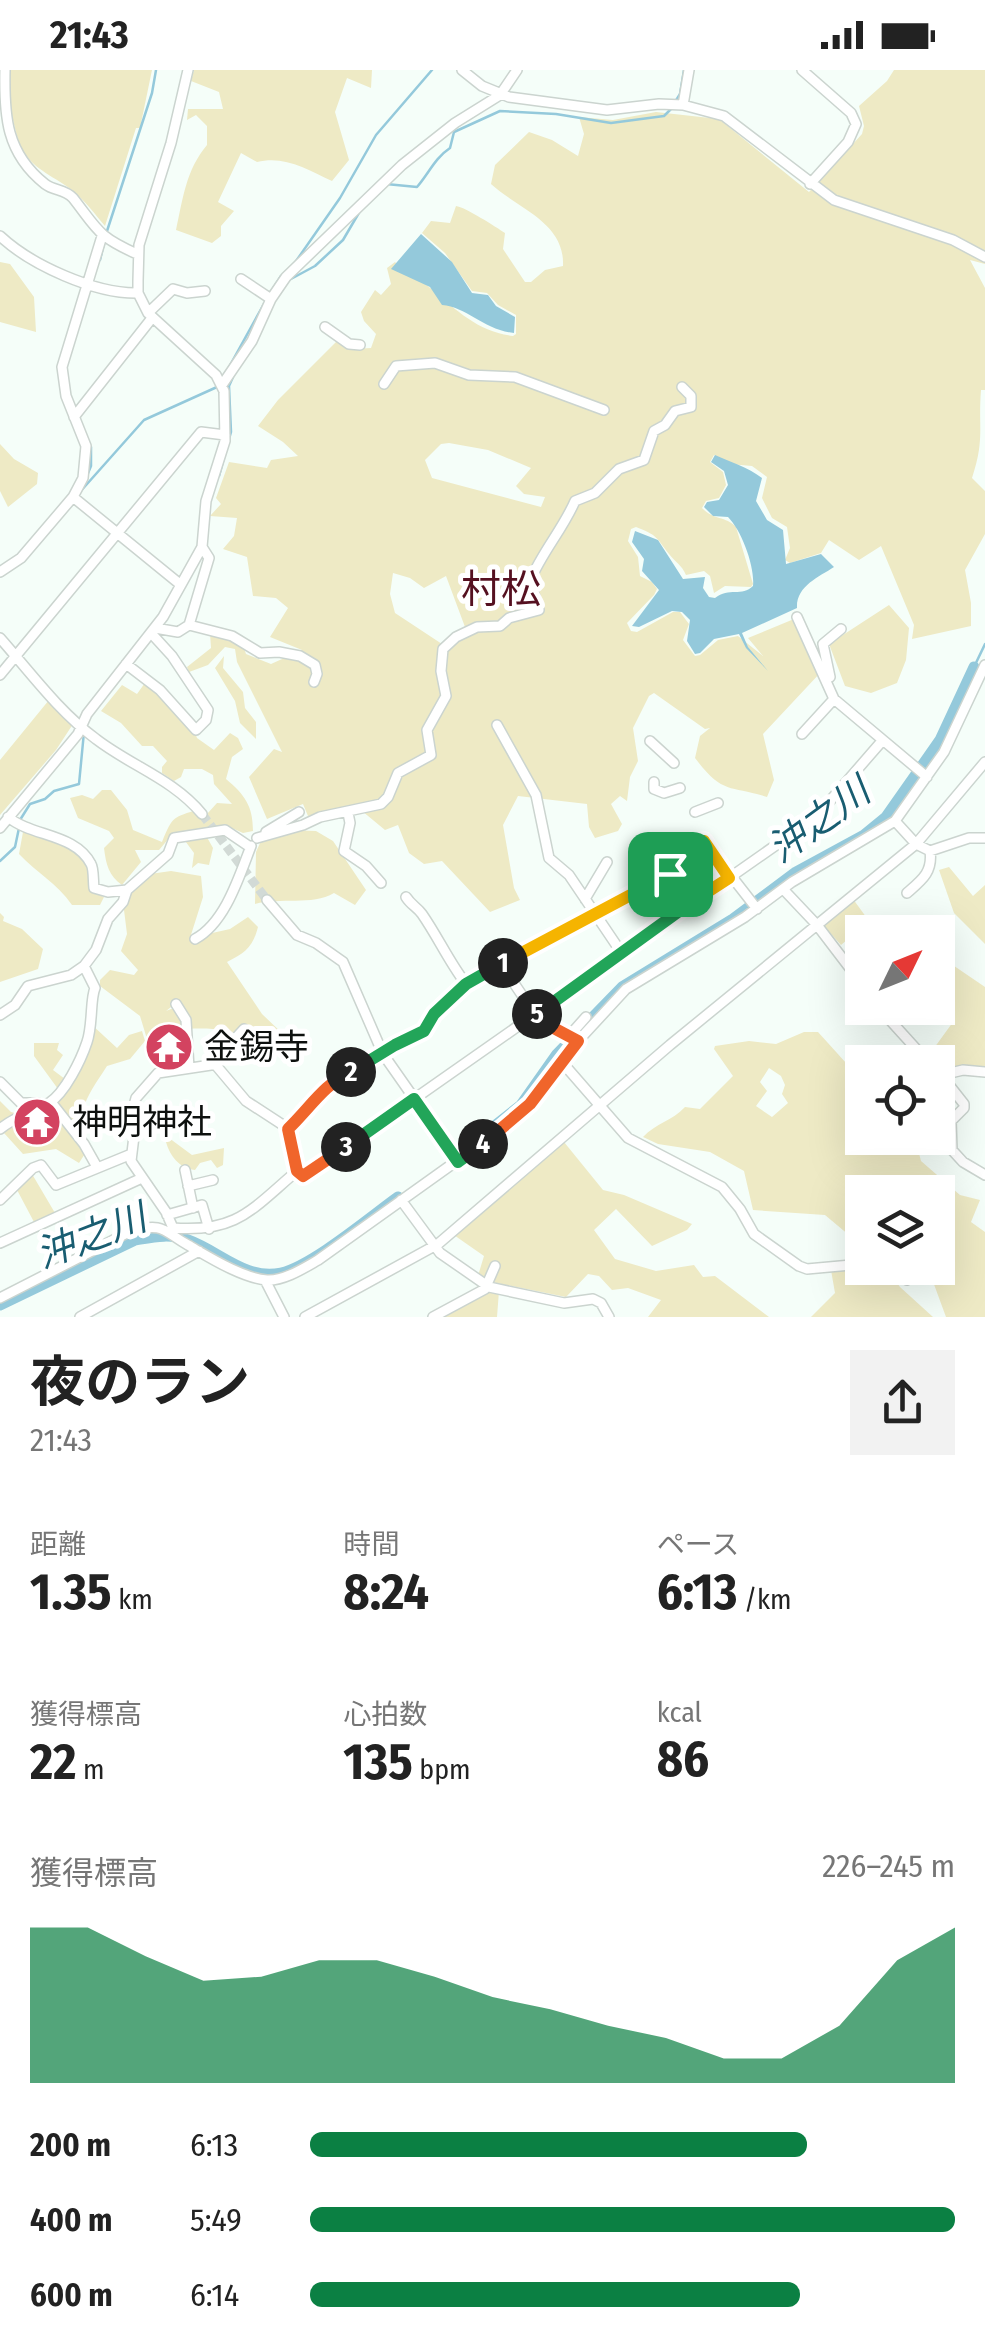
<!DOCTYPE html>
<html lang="ja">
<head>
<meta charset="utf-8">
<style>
  :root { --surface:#fff; --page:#f2f2f2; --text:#222; --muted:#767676; --accent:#0b8043 }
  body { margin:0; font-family:"Fira Sans Condensed","Noto Sans JP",sans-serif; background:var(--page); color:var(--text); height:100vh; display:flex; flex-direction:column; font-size:38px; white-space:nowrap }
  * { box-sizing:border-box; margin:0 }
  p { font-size:32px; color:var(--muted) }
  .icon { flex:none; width:55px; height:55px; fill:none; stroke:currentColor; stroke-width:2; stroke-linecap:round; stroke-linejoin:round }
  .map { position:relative; height:1247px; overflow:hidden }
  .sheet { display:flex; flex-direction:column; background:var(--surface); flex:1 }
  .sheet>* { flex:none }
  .needle { width:65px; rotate:47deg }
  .fabs { position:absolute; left:845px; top:845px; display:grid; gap:20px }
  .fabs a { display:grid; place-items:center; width:110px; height:110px; border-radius:0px; background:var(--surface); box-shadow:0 10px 40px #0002; font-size:50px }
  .pin { position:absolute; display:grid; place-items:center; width:85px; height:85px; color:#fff; margin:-42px; border-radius:20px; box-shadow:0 5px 15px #0006 }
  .km { position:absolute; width:50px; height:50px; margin:-25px; border-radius:50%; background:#222; color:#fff; font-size:28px; line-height:50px; text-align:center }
  .round { display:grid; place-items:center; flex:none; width:105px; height:105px; border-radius:0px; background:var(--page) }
  .headline { display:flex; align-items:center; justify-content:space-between; height:170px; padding:0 30px }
  h1 { font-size:55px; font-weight:700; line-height:75px }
  .figures { display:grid; grid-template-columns:repeat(3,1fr); gap:15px; height:170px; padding:10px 30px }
  .figures div { display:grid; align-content:center }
  .figures b { font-size:50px; font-weight:700 }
  .figures small { font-size:28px; font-weight:400 }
  .figures p { font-size:28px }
  .chart { height:280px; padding:20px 30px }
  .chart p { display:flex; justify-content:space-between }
  .chart svg { width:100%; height:180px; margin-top:10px; fill:var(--accent); opacity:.7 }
  ul { padding:0 30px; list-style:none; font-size:32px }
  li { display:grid; grid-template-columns:160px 120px 1fr; align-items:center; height:75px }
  li i { height:25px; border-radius:12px; background:var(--accent) }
  .status { display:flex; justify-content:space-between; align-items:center; height:70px; padding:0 50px; background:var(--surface); direction:ltr }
  .status svg { height:28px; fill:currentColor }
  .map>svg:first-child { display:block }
</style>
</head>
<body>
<div class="status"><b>21:43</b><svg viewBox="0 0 49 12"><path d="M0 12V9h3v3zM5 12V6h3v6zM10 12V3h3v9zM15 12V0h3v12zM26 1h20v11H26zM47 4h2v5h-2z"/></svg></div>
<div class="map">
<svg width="985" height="1247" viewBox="0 0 985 1247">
  <rect width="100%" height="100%" fill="#f5fef9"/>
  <path fill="#eeeac5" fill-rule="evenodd" d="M0,0H152L140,58H136L105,156C95,144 85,131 73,121C57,108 33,99 23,81C16,70 8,27 6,13L0,12Z
    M194,0H372L371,18L347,8L335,42L349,90L332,111C307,99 284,85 257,92L241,83L218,132L234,141L221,156V166L212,173L176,160C183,128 186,100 207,75V56L196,45L187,50L188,39H223L219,22L191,11Z
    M894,0H985V194L970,190L985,218V320H981C978,358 985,369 972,408L985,421V464L965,500L971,533V556L912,569L914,555L881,476L859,490L829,470L821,483L790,493L785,490L790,478L787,457L772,448L762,428L767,407L752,396L730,394L714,385L710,392L723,402L726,415L719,428L706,431L702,438C713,450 726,446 736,457L753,514L751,517L725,516L714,523L710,506L704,501L686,505C681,494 676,493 669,484C656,467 657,465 636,457L631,459L628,471L638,487L640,506L652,512L657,519L654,525L627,553L631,561L637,562L673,542H680L689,554L683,570L695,586L700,585L718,570L738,566L763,586L748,568L794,549L821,602L763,664L774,710L767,727C729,715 723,725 695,688L700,666L710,658L705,659L654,623L649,626L633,658L638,691L630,707L627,731L620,726L611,734L622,754L618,761L595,768L589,757L587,734L518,726L503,755L514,818L520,830L490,842L442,791L424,794L409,783L398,755L385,760L356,736L308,746L303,734L267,749L249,707L274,679L282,682L237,592L235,579L225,577L208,595L189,602L187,597L211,578L210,563L243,575L246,584L271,594L302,580L270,567L288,538L276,528L253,526L247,487L223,479L234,466L237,448L210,446L221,434L216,428L229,392L267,398L271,390L298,386L283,372L258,356L278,330L338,270L352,279L371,278L376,264L364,251L361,242L375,220L381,225L391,214L387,198L395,192C406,205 420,209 433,220C457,241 479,262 513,266L516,264V245L498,235L487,223L472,221L445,183L422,163L431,151L450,153L456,136C465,137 496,157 505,163L503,179L525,212H531L545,200L563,196C565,152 518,139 491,114L495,95L529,62L552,70L578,86L584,64L579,47L613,50L656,42L719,49L809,122L862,64L864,56L859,36L887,11ZM449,373L488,380L531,398L516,416L524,424L545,427L541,437L432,408L425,390L441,374ZM393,503L410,508L424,518L446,506L465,557L442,574L395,543L390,524Z
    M0,192L10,194L34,227L36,262L0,252Z
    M0,374L14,389L38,403L37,414L8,437L0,421Z
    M889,535L909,558L906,590L897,613L871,623L845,616L829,574Z
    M224,586L223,598L243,622L245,638L256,652V669L240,653L235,631L215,598Z
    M147,610L192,655L197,668L214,680L230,663L238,668L243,679L232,687L226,709C245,725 253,736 253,761L243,763L225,755L204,762L213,778L209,795L198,793L192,798L194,783L180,764L170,767L159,780H135L141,792L122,815C109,806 106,795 104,778L114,768L109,761L78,748L70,728L82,725L93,729L102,720H111L127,740L133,760L162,772C173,745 173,748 199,739L207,744L217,733L232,734L214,714L213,705L202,699H184L181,707L174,711L162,703V697L167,691L153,676H142L121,653L101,641L122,615L137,624Z
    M49,630L73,654L56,680L0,745V690Z
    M288,760L316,761L333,771L366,820L355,835L334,823C312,836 280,827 255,834L256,782L261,771Z
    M23,762C46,768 79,771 89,797C92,806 90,814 94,823L104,827L100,835H72C57,813 37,803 19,784Z
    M949,797L973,826L985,815V874L954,843L939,800Z
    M171,801L201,806L203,827L190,868L230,859L248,847L258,857C253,877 245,883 227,892L262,944L283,964L287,977L282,986C265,986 258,977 244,969C226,958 208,958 187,959V947L175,934L166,941L176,937L186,950L185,960L155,971L147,969L140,946L100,916V910L110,900L134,905L138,900L121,881L127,864L123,832L127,820L143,805Z
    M853,829L869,851L841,875L823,855Z
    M0,843L4,847L3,851L22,859L43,879L38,899L0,912Z
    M938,885L985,917V998L945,1004L929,985L953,952L938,935Z
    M91,954L117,978L129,965L142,961L145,971L130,989L107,996C89,1024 71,1046 88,1079L79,1093L56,1079L23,1084L4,1063L0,1064V1031L11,1042L23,1045L54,1028L68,1010Z
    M804,962H818L856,1004L862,1005V1068H915L921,1091L960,1125L980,1130L971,1152L985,1162V1247H946L928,1198H938V1122H862V1176L825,1145L753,1140L744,1101L710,1082L658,1074L643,1067C656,1053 672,1051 685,1037L700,1039L733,1006L714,979L715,976L749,971L776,974ZM769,998L781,1006L785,1015L782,1024L788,1033L772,1047L756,1036L767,1021L760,1012Z
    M34,973H59L57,980L63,985L53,1000L65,1009L58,1019L34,986Z
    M169,1068L192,1085L224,1078L223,1095L217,1098L211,1090L200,1093L195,1100C179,1098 170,1086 166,1072Z
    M564,1072L603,1120L624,1125L692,1154L687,1160L652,1176L616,1139L594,1160L615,1189L656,1201L694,1195L703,1207L715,1206L769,1247H648L661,1230L628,1218L612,1220L599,1206L588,1204L566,1227L477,1209L484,1186L451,1163Z
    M32,1104L55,1143L34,1152L16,1118Z
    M857,1197L890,1203L900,1217L933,1247H811L835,1223L831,1200Z
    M493,1220L499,1221L497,1247H437Z"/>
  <path fill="#94c9db" d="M421,164L452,192L472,223L488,225L496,236L515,247L514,263C484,260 467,237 442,235L430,217L391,199Z
    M715,385C730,392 748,397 762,408L756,431L767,450L783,460L786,494L821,484L834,497C819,507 796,516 797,538L742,563L748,577L768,601L746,578L739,564L714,569L700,583L695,584L687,571L690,550L682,542L672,541L639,557L632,556L659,520L642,501L644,489L632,472L635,461L658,470L683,509L705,507L703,518L709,527L715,528C729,517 742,527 753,516C755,497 742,461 728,447L713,446L704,437L707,432L719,430L728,415L724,401L711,392Z"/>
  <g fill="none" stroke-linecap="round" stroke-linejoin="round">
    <path stroke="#94c9db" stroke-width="2.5" d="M675,32L680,24L684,0
      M386,114L417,117C429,103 435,88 450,78L454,62L500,41L556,44L611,53L664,46L671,39
      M107,161L152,23L156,0
      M100,190L105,169
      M294,194L340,128L376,65L432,0
      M289,210L315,196L343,170L360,141
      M269,225L281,206
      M228,299L265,232
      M219,406L231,362L229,316L233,307
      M86,408L91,396V377
      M79,423L144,350L217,317
      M1,506L24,491
      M980,601L974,597L985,574
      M20,750L30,734L45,729L54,721L79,714L84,662
      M0,791L15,777L19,758"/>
    <path stroke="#94c9db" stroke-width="11" d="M454,1088L521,1035L557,984L622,917L733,849L796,802L864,765L886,747L940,670L974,597
      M0,1235L135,1170C153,1167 170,1163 188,1170C219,1181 246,1211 281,1203C312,1196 370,1147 398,1127"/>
    <path stroke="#d2dad6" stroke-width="9" stroke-dasharray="9 4.5" stroke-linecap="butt" d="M202,744L267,830"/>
    <g stroke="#cbd4cf" stroke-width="12">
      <path id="minor" d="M5,0C4,46 6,83 45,114C54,121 65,119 73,128C98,160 97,166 137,184
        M462,0L482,16L509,27L607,40L659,34L683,35L724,46L834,130L953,170L985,187
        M802,0L851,43L856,54L848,72L810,114
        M683,35L689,0
        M0,166C31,195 95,224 138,223
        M241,209L271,229
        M148,243L173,219L187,223L205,221
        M325,257L349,274L360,275
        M384,314L396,296L435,293L469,305L515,307L604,340
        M222,315L252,271L271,229L286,207L402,95L455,53L500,25L517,0
        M74,347L152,248
        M73,427L181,515
        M0,502L21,488L73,427L83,408L86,376L66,326L62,297L102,166
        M797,547L834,629L927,707
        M189,555L232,566L260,583L279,582L300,586L315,595L317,604L314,612
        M155,558L178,562L189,555L209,488L202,477
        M0,568C30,602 59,642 96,669C131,696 173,709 202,744
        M126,594L160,620L196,660L206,650L208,640L172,586L151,563
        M0,605L201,362L225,365
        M830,607L823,574L841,559
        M497,655L536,725L549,788L569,805L621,882
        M802,664L834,629
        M650,671L674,693
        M654,712V719L664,723L680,718
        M695,742L718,733
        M348,743L350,753L344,781L366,796L381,813
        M8,747C32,767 75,763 91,794C94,799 93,811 94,818L108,822L127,820
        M895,751L916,774L930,781L969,768H985
        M0,758L78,664L87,644L163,547L202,477L206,431L225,371L224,321L216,305L148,243L138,223V211L139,175L171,73L188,0
        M266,762L299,742
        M257,768L303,755L320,747L381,734L388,727L398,703L431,685L427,660L446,626L441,601L443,579L456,567L477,557L500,556L509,548L539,540L530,511C542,482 563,459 575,431L595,423L619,399L644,390L654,361L665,355L675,341L691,337V326L682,317
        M783,819L817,855L862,914
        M907,823C922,810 933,802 930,781
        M406,827C411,835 417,837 422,844C438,867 449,892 466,914
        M585,829L607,792
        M267,830L297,865L316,873L343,892L383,984L458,1091
        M195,869C225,853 239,807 251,776
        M501,894L532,940L548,955L578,971
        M176,934L186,950L189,998
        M879,938L928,992
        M0,945L15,935L28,916L71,905L84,896L96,880L108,849L123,832L127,820L168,784L174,768L225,760L250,777
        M570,965L586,947
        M561,991L628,1068L722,1117L740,1139L754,1164L799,1196L807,1199L862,1194
        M214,993L246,1031L289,1059
        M938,1001L964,1034V1038L951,1051L952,1080L963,1092L985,1105
        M942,1005L963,1000L985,1002
        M0,1012L21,1033H38
        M51,1032L84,1074L97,1097
        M0,1059C17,1045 32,1043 49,1033C65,1023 81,990 87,972C93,955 90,929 95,918L84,896
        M185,1100L193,1138
        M297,1101L303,1107L816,747L882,671
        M188,1116L213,1110
        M0,1130L33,1098L41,1095L56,1115L129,1085
        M401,1130L440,1183L489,1217L564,1233L593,1229L601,1233L609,1247
        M167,1145L202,1135L209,1159
        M173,1158L166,1142L131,1091L135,1058L132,1043L136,1028L158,1003L211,995L244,959
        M170,1161L173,1158C237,1163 252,1139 297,1101L289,1059L332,1011L367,995L395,975L425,961L434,944L466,914L665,808L683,787L704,771L757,839
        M0,1173L142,1108
        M886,1198L907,1210
        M265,1210L284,1247
        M0,1228L131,1161C164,1152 163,1161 188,1175C209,1187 242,1208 267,1210C284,1211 304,1198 318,1190L507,1055L530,1034L578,971L626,919L745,847L792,812L895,751L944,682L985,595
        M80,1247L199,1181
        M305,1247L438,1174L670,975L916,774L985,692
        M433,1247L485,1219L495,1196"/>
    </g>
    <use href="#minor" stroke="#fff" stroke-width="9"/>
  </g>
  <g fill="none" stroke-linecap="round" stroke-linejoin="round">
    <g stroke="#fff" stroke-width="20">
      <path id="split-1" d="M503,893L670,804"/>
    </g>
    <g stroke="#fff" stroke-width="20">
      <path id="split-2" d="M351,1002L395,975L424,961L434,944L466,914L503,893"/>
    </g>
    <g stroke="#fff" stroke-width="20">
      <path id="split-3" d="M346,1077L303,1106L297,1101L288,1059C310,1038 324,1014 351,1002"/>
    </g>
    <g stroke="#fff" stroke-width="20">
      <path id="split-4" d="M346,1077L414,1029L458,1092L483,1074"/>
    </g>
    <g stroke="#fff" stroke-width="20">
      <path id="split-5" d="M483,1074L530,1034L578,971L548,955L537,944"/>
    </g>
    <g stroke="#fff" stroke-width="20">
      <path id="split-6" d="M537,944L689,834"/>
    </g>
    <g stroke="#fff" stroke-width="20">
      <path id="split-7" d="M670,804L683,787L704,771L729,808L689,834"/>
    </g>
    <use href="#split-1" stroke="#f5b400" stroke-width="12"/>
    <use href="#split-2" stroke="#22a559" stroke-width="12"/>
    <use href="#split-3" stroke="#f0652b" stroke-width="12"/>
    <use href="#split-4" stroke="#22a559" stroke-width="12"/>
    <use href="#split-5" stroke="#f0652b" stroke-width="12"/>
    <use href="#split-6" stroke="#22a559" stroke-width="12"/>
    <use href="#split-7" stroke="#f5b400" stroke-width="12"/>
  </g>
  <defs>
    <g id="temple-disc" transform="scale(2.5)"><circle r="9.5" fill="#d34360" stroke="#fff"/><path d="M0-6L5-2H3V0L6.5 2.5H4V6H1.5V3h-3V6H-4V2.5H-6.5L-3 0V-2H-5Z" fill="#fff"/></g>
  </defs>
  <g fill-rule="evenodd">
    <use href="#temple-disc" x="169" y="977"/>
    <use href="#temple-disc" x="37" y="1052"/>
  </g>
  <g text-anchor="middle" stroke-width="10" stroke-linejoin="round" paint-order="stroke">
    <g font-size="35" fill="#0e110f" stroke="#fff" text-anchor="start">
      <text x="204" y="989">金錫寺</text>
      <text x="72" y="1064">神明神社</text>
    </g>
    <g font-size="38" font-style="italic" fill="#195d71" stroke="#fff">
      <text transform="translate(819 750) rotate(-36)" y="13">沖之川</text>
      <text transform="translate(91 1166) rotate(-21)" y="13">沖之川</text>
    </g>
    <g font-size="40" fill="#551020" stroke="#fff">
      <text x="501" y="533">村松</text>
    </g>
  </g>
</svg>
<div class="fabs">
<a><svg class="needle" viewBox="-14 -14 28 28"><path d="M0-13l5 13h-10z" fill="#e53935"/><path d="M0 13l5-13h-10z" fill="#767676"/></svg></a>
<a><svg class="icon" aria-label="locate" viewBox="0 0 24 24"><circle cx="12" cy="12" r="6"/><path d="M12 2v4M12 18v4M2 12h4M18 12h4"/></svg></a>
<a><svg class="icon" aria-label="layers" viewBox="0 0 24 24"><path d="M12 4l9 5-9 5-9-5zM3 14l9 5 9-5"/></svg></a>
</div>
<div class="pin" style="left:670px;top:804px;background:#1e9e55"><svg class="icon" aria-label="arrive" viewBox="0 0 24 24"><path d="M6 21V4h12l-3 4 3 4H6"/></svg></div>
<b class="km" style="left:503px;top:893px">1</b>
<b class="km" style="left:351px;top:1002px">2</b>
<b class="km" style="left:346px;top:1077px">3</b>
<b class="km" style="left:483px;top:1074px">4</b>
<b class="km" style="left:537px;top:944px">5</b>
</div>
<section class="sheet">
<div class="headline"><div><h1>夜のラン</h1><p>21:43</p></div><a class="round"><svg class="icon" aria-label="share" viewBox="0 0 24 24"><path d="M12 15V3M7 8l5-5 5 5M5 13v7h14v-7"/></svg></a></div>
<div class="figures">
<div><p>距離</p><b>1.35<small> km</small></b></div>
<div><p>時間</p><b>8:24</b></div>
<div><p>ペース</p><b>6:13<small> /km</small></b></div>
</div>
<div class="figures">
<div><p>獲得標高</p><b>22<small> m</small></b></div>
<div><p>心拍数</p><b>135<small> bpm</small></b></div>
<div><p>kcal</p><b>86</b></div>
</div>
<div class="chart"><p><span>獲得標高</span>226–245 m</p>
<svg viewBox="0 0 160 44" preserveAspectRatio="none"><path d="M0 44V6L10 6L20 13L30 19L40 18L50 14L60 14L70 18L80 23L90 26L100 30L110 33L120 38L130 38L140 30L150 14L160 6V44z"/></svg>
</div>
<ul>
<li><b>200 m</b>6:13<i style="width:77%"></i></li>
<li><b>400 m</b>5:49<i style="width:100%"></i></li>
<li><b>600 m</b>6:14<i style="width:76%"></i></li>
</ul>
</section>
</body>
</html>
